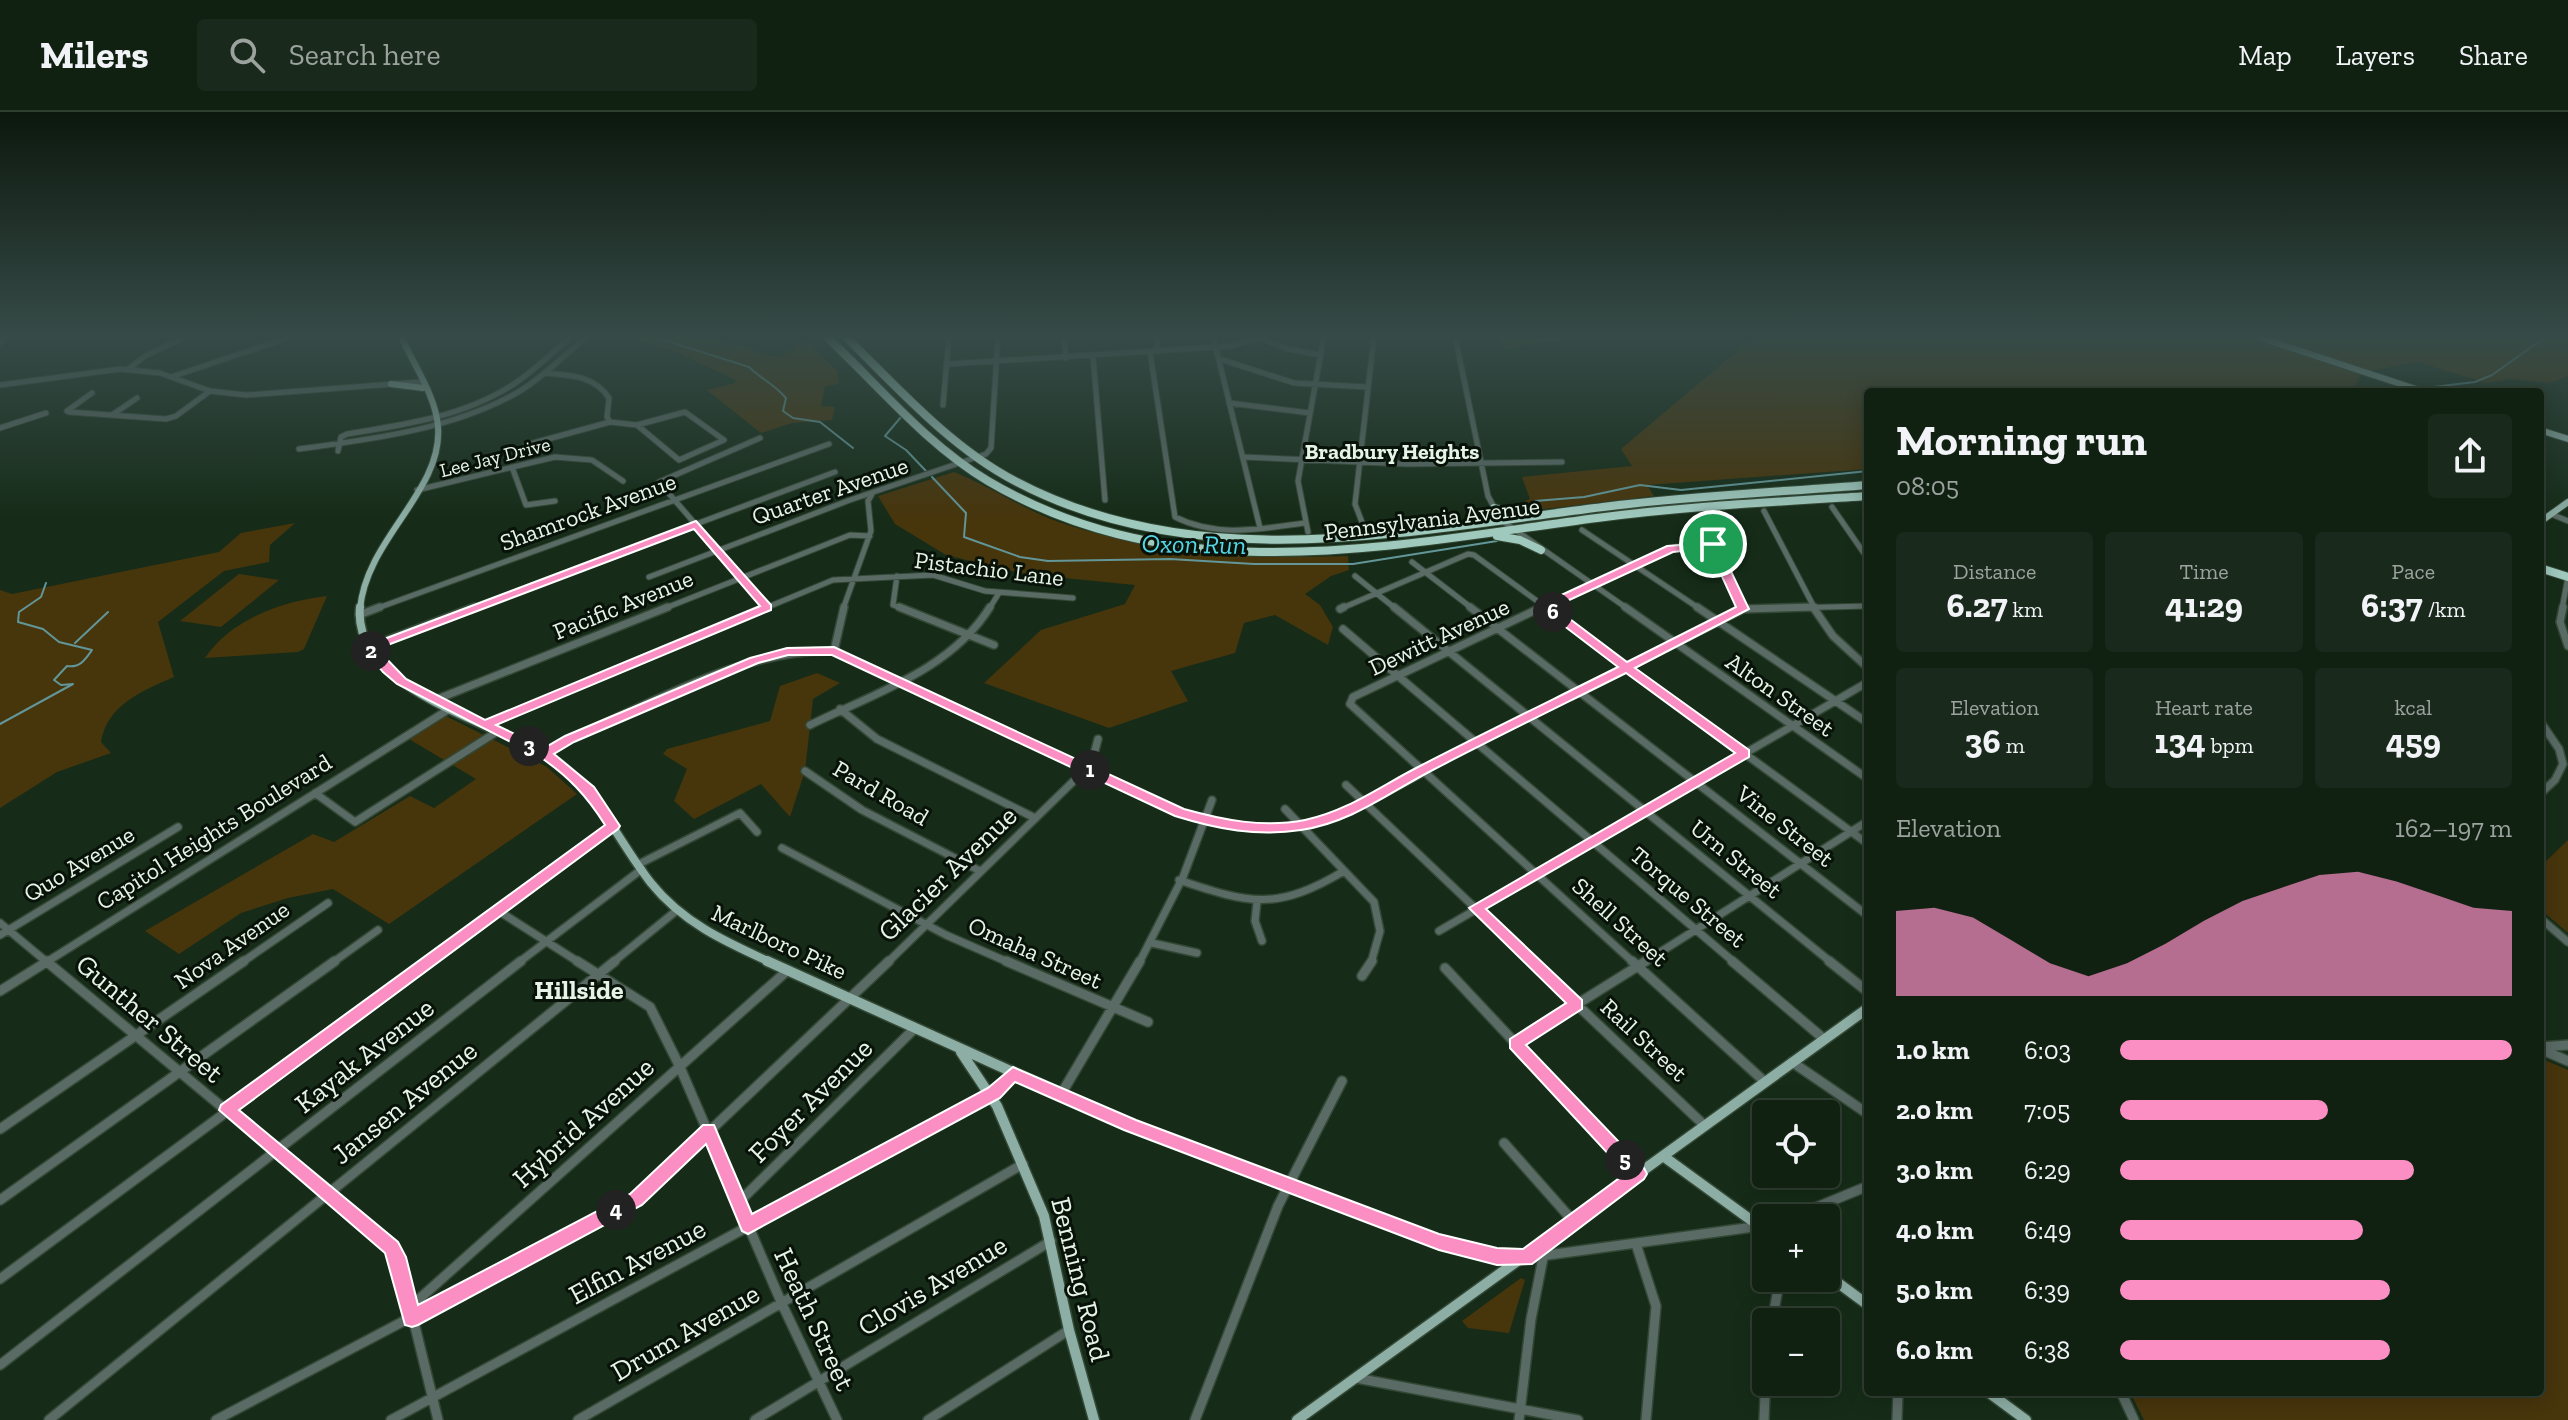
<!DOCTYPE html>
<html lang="en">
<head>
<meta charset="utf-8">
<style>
  :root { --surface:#102112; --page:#19291b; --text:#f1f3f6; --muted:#9ca39f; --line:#303e32; --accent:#fb8fc4 }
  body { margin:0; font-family:"Zilla Slab",serif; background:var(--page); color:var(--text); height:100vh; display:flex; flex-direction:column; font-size:30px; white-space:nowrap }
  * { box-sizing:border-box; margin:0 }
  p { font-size:26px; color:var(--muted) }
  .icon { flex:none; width:44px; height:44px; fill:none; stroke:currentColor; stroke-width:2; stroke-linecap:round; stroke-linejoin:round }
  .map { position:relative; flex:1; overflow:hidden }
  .drawer { position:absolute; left:1864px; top:276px; width:680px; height:1008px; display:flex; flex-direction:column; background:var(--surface); border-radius:8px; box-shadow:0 4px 20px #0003,0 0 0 2px var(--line) }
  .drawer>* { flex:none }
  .tools { position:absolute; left:1752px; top:988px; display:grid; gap:16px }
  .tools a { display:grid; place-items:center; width:88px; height:88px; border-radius:8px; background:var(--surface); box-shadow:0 4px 20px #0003,0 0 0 2px var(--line); font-size:40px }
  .pin { position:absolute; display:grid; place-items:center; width:68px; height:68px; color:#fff; margin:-34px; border:4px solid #fff; border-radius:50%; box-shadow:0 2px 8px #0007 }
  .km { position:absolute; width:40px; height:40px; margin:-20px; border-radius:50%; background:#222; color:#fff; font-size:22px; line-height:40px; text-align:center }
  .round { display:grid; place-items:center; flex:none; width:84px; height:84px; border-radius:8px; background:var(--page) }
  .head { display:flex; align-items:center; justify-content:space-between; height:136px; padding:0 32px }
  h1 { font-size:44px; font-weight:700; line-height:60px }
  .metrics { display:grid; grid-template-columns:repeat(3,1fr); gap:12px; height:136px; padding:8px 32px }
  .metrics div { display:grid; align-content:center; border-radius:8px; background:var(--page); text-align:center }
  .metrics b { font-size:34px; font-weight:700 }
  .metrics small { font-size:22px; font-weight:400 }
  .metrics p { font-size:22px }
  .chart { height:224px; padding:16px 32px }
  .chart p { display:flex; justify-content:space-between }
  .chart svg { width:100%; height:144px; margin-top:8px; fill:var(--accent); opacity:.7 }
  ul { padding:0 32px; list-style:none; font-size:26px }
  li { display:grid; grid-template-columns:128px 96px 1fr; align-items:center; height:60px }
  li i { height:20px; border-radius:10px; background:var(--accent) }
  header { display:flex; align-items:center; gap:48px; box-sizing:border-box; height:112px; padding:0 40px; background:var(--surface); border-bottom:2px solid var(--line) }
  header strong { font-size:38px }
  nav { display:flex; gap:44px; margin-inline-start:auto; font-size:28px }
  .search { width:560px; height:72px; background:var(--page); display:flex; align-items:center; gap:20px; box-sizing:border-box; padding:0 28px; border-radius:8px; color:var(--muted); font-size:30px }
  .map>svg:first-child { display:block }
</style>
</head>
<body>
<header>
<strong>Milers</strong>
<div class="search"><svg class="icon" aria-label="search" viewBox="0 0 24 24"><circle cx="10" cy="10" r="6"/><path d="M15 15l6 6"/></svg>Search here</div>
<nav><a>Map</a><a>Layers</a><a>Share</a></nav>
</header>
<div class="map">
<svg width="2568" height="1308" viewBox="0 0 2568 1308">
  <rect width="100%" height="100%" fill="#162c18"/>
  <path fill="#47350c" d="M623,224H706L780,246L806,228L837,259L839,272L825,274L821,294L835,295L832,308L792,311L761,321L707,278L735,271L736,268L676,240Z
    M1496,224H1588L1504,237Z
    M1755,224H2247L2362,262L2351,280H1868V357L1647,373L1654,384L1527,399L1508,396L1530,387L1522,365L1632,354L1621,337Z
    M2264,224H2568V264L2550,271L2511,267L2486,271L2418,250L2368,259Z
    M954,360C990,374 1022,397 1059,410C1153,442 1250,447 1348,444L1349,458L1331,464L1305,482L1320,493L1333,515L1328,533L1275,503L1244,511L1235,541L1171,559L1188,589L1109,616L984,571L1041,518L1125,492L1135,473L1024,462L946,443L895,412L878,384Z
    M295,411L270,433L269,450L224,459L158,510L174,565C142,579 107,593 101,630L111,641L57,660L0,696V478L12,482L219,440L241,421Z
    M239,462L279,468L221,515L180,509Z
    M327,484L304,537L298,540L205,546C231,507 283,489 327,484Z
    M817,561L840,571L813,587L805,659L790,705L761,672L694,707L674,689L687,657L663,642L667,637L770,609L780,574Z
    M446,604L547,655L577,682L389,812L333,777L288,786L241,801L179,842L145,819L313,722L334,730L410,684L434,696L476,667L409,627Z
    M2568,728V821L2540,797V755Z
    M2540,946L2568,958V1308H2144L2130,1280H2540Z
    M1521,1166L1525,1168L1509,1221L1468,1216L1462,1209Z"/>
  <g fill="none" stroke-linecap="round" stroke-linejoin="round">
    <path stroke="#629698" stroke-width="2" d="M651,224L749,255C761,267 773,271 786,286L783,299L793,306L820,310L853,336
      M2429,280L2433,275L2475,270L2492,263L2547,224
      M901,305L885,324L906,338L926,359
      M932,365L966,401L964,425L1020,445L1048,449L1170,447L1254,452H1353L1497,429
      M1521,399L1535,389L1584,385L1640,373L1681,378L1868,359
      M75,531L108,500
      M0,612L73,572L61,573L54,568L67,554C80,556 85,548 92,538L59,530L43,517L18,510L19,500L41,485L46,471"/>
    <g stroke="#334835" stroke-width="7">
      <path id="minor-far2" d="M1064,224L1066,246
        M1156,224L1158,239
        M1213,224L1260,416
        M1455,224L1488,384L1501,408L1628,497
        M1669,224H1698
        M1261,226L1288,237L1321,243
        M0,231L9,224
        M1150,240L1175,405C1217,426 1260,417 1305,411
        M1093,244L1105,388
        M1220,247L1294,271L1368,275
        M948,252L1230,234L1264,224
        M127,258L145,244L187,224
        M544,261C569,263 594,263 609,286L607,305L610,310
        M171,265L293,224
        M0,273L120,257L160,261L210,279L246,283L420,270
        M1229,291L1310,301
        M943,293L949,224
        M67,299L92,281
        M69,300L166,307L176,304L210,279
        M685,300L724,328L679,348L637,313Z
        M112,303L137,286
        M0,316L46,301
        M760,326L659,370L767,495
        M526,333L610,310L637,313
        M299,337C373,327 455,317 520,279C545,264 565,242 588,224
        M338,339L341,325L347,322C402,313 461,305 509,275C533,261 551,240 573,224
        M1243,345L1407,352L1562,350
        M512,355L526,393L555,389
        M417,378L555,345L592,348L623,369
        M1832,395L1868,447
        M1764,399L1815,497
        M2551,402L2568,409
        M1703,408L1743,497
        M1365,418L1355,392L1374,224
        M1582,418L1700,497
        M1308,420L1298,369L1324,224
        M1412,450L1473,497
        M897,464L893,493L904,497
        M1355,464L1396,497
        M649,465L850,388L986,342L991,336L998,224
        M375,497L829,332
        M469,497L835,360
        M663,497L850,423L870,424
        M763,497L833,468L933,463L985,479L1073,486
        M843,497L871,419L868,389L872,382
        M989,497L999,481
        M1340,497L1468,442L1474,443L1548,497
        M1538,497L1676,435L1713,432
        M1742,497L1868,494
        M2562,497L2568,465"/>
    </g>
    <g stroke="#334835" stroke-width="10">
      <path id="minor-far1" d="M899,495L994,533
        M1394,495L1832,851
        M1470,495L1868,804
        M1542,495L1353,585L1350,592L1634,851
        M1545,495L1868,732
        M1625,495L1868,667
        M1697,495L1868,611
        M1813,495L1833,524L1868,556
        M2563,495L2560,510L2568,534
        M1340,497L1344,495
        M359,503L380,495
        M1343,517L1735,851
        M369,535L475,495
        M834,539L844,495
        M435,588L668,495
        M840,597L877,627L1035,706
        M2540,609L2559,637L2563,652L2555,668L2540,682
        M485,613L767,495
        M810,613C873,582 951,558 990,495
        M545,642L570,627C651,592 744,536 834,539L1180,701C1285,734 1332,710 1423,660
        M1422,658L1743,497L1814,495
        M805,659L862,698L980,759
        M1346,673L1533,851
        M315,681L355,710L498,619
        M1285,697L1374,790L1380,819L1371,851
        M782,736L946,823L1010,851
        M639,752L740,701L757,720
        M1179,768C1250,792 1277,799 1344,759
        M1257,790L1255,809L1262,829
        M497,798L580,851
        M2540,806L2568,830
        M0,811L48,851
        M1439,819L1868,570
        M0,823L178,715
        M1152,831L1197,841
        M45,851L451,596
        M241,851L328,791
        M332,851L378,818
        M428,851L613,714
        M518,851L642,757
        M612,851L676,799
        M887,851L1087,656L1092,650L1098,627
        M1139,851L1183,765L1212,688
        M1643,851L1868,709"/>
    </g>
    <g stroke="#334835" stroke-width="12">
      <path id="minor" d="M46,849L391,1135L398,1145L438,1308
        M577,849L650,895L679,953L782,1192L837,1308
        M1006,849L1148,910
        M1531,849L1705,1014
        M1632,849L1765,970
        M1732,849L1824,927
        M1829,849L1868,880
        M1445,856L1638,1062
        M1362,864L1372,849
        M0,879L48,849
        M1515,931L1646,849
        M2540,935L2568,933
        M2540,937L2568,949
        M1792,950L1868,1002
        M1060,984L1140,849
        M0,1017L244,849
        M1504,1031L1573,1109
        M0,1088L335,849
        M738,1091L914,917
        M1790,1106L1868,1074
        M1636,1132L1656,1194L1646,1308
        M1526,1146L1761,1114
        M0,1167L431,849
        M409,1196L788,858
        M1772,1210L1780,1166
        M0,1253L521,849
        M1356,1266L1578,1308
        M2121,1280L2134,1308
        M49,1308L615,849
        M216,1308L641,1084L889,849
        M391,1308L989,984
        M578,1308L1023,1052
        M755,1308L1051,1129
        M928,1308L1069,1218
        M1195,1308L1278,1094L1342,969
        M1519,1308L1531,1207L1546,1131
        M1764,1308L1766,1260
        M1897,1308L1898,1280"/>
    </g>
    <g stroke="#334835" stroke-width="8">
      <path id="major-far2" d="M2255,224L2425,280
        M391,272L423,276
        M2540,318L2568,327
        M2540,410L2568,390
        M360,497C366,427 443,379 438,315C436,284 413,252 401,224"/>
    </g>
    <g stroke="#334835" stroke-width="11">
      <path id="major-far1" d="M360,495C352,576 491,610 544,641C595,671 616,727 651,771C683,811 726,830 772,851"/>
    </g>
    <g stroke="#334835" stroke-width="13">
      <path id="major" d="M767,849L1130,1013L1439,1130L1497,1145L1526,1146
        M961,940L997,994L1044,1104L1069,1218L1094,1308
        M989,984L1013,962
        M1663,1044L1766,1119
        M1826,1162L1868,1193
        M1988,1280L2026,1308
        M1297,1308L1868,896"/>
    </g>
    <g stroke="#334835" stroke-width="10">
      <path id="highway" d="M826,224C878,273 926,332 988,369C1180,482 1391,433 1597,406C1687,394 1777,390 1868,384
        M845,224C897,275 950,335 1015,369C1198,466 1408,419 1603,395C1691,384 1780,380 1868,373
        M1479,410L1490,404L1494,396L1520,403
        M1497,424L1520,428L1541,438
        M2540,456L2568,465"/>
    </g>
    <use href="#minor-far2" stroke="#5a6a65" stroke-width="5"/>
    <use href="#minor-far1" stroke="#5a6a65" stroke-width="7"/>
    <use href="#minor" stroke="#5a6a65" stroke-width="9"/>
    <use href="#major-far2" stroke="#8daea5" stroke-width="6"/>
    <use href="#major-far1" stroke="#8daea5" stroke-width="8"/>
    <use href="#major" stroke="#8daea5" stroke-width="10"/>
    <use href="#highway" stroke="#a0c9be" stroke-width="8"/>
  </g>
  <linearGradient id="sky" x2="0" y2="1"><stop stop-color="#0c180d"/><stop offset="0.55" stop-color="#364b48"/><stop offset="1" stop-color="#364b48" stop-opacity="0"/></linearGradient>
  <rect width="2568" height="407" fill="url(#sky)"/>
  <path fill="#fb8fc4" stroke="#fff" stroke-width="2" fill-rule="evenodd" d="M696,409L771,493V498L496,613L544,636L565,624L750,546L787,536L834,535L1184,697C1223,708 1263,716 1305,708C1348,699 1382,673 1420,654C1486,620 1552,588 1618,555L1542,497V492L1667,434L1717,430L1749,497L1635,556L1749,638V645L1486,797L1582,888V897L1526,933L1644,1056L1647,1062L1644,1067L1532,1152L1497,1153L1439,1138L1124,1018L1015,970L1000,986L748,1122L742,1119L706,1032L642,1093L418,1213L412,1215L405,1213L385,1141L219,998L221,993L605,713C587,684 568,664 540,645L397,572L383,560L363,535ZM694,417L760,494L485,608L406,567L377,537ZM1709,436L1736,495L1627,550L1554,495L1673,440ZM788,543H832L1175,704C1217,717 1257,725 1301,718C1350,711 1387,682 1429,660C1494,626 1560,594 1626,561L1735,641L1469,796L1566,891L1510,927V936L1626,1061L1523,1137L1497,1136L1439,1122L1136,1008L1013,955L988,976L752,1102L714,1013H703L630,1082L418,1193L406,1145L398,1130L239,998L618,717L620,714L594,675L554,642L574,630L758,551Z"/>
  <g text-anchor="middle" stroke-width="6" stroke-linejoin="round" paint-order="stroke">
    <g font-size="20" fill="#e6f4e7" stroke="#081209">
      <text transform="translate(495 345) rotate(-14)" y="7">Lee Jay Drive</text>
    </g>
    <g font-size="22" font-weight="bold" fill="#e6f4e7" stroke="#081209">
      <text x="1392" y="347">Bradbury Heights</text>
    </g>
    <g font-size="24" fill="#e6f4e7" stroke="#081209">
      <text transform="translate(830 379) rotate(-19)" y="8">Quarter Avenue</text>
      <text transform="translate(588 400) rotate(-20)" y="8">Shamrock Avenue</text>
      <text transform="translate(1432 407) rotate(-7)" y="8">Pennsylvania Avenue</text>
      <text transform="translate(989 457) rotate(7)" y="8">Pistachio Lane</text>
      <text transform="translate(623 493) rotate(-22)" y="8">Pacific Avenue</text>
      <text transform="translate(1439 525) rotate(-25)" y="8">Dewitt Avenue</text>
      <text transform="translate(1780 583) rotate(35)" y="8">Alton Street</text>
      <text transform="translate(881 681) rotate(30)" y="8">Pard Road</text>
      <text transform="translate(1785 714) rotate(38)" y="8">Vine Street</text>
      <text transform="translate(214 720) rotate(-32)" y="8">Capitol Heights Boulevard</text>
      <text transform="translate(1736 747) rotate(39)" y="8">Urn Street</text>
      <text transform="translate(79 752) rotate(-31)" y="8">Quo Avenue</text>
      <text transform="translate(1688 785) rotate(40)" y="8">Torque Street</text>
      <text transform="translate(1620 810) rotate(42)" y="8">Shell Street</text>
      <text transform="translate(779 830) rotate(25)" y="8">Marlboro Pike</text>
      <text transform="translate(232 833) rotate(-35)" y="8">Nova Avenue</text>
      <text transform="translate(1035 841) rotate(24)" y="8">Omaha Street</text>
      <text transform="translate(1644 928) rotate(43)" y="8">Rail Street</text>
    </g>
    <g font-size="26" font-style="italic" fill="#53d7e8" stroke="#081209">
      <text transform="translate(1194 432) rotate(1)" y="9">Oxon Run</text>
    </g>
    <g font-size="26" font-weight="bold" fill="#e6f4e7" stroke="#081209">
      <text x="579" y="887">Hillside</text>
    </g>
    <g font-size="28" fill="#e6f4e7" stroke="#081209">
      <text transform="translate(947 761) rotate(-44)" y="10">Glacier Avenue</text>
      <text transform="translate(150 906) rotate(40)" y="10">Gunther Street</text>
      <text transform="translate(364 943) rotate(-38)" y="10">Kayak Avenue</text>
      <text transform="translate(810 988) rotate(-45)" y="10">Foyer Avenue</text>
      <text transform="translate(404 990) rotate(-39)" y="10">Jansen Avenue</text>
      <text transform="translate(583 1010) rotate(-42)" y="10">Hybrid Avenue</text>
      <text transform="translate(637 1149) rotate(-28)" y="10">Elfin Avenue</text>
      <text transform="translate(1081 1167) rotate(76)" y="10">Benning Road</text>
      <text transform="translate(932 1173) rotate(-31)" y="10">Clovis Avenue</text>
      <text transform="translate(815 1207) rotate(65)" y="10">Heath Street</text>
      <text transform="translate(685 1220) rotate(-30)" y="10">Drum Avenue</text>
    </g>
  </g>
</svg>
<div class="tools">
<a><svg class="icon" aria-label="locate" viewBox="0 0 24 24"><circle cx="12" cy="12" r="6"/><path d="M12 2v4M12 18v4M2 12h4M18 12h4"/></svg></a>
<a>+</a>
<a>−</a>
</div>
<div class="pin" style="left:1713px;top:432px;background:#1e9e55"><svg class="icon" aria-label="arrive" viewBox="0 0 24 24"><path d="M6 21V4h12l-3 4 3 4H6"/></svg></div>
<b class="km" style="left:1090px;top:658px">1</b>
<b class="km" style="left:371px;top:539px">2</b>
<b class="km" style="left:529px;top:634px">3</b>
<b class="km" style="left:616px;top:1098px">4</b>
<b class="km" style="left:1625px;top:1048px">5</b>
<b class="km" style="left:1553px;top:500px">6</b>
<section class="drawer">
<div class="head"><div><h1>Morning run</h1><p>08:05</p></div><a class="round"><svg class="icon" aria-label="share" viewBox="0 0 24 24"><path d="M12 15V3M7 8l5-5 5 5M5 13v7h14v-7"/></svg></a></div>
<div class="metrics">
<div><p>Distance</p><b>6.27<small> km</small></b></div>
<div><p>Time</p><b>41:29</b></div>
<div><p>Pace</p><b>6:37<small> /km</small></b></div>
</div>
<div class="metrics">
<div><p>Elevation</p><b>36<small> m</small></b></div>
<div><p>Heart rate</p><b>134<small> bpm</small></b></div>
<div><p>kcal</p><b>459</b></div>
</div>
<div class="chart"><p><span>Elevation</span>162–197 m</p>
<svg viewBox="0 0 160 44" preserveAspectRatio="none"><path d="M0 44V18L10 17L20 20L30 27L40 34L50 38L60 34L70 28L80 21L90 15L100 11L110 7L120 6L130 9L140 13L150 17L160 18V44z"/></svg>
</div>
<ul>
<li><b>1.0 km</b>6:03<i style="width:100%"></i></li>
<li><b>2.0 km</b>7:05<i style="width:53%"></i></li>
<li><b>3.0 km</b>6:29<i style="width:75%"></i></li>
<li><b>4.0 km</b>6:49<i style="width:62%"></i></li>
<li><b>5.0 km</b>6:39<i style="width:69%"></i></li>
<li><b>6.0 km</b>6:38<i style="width:69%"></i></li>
</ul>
</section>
</div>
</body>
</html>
